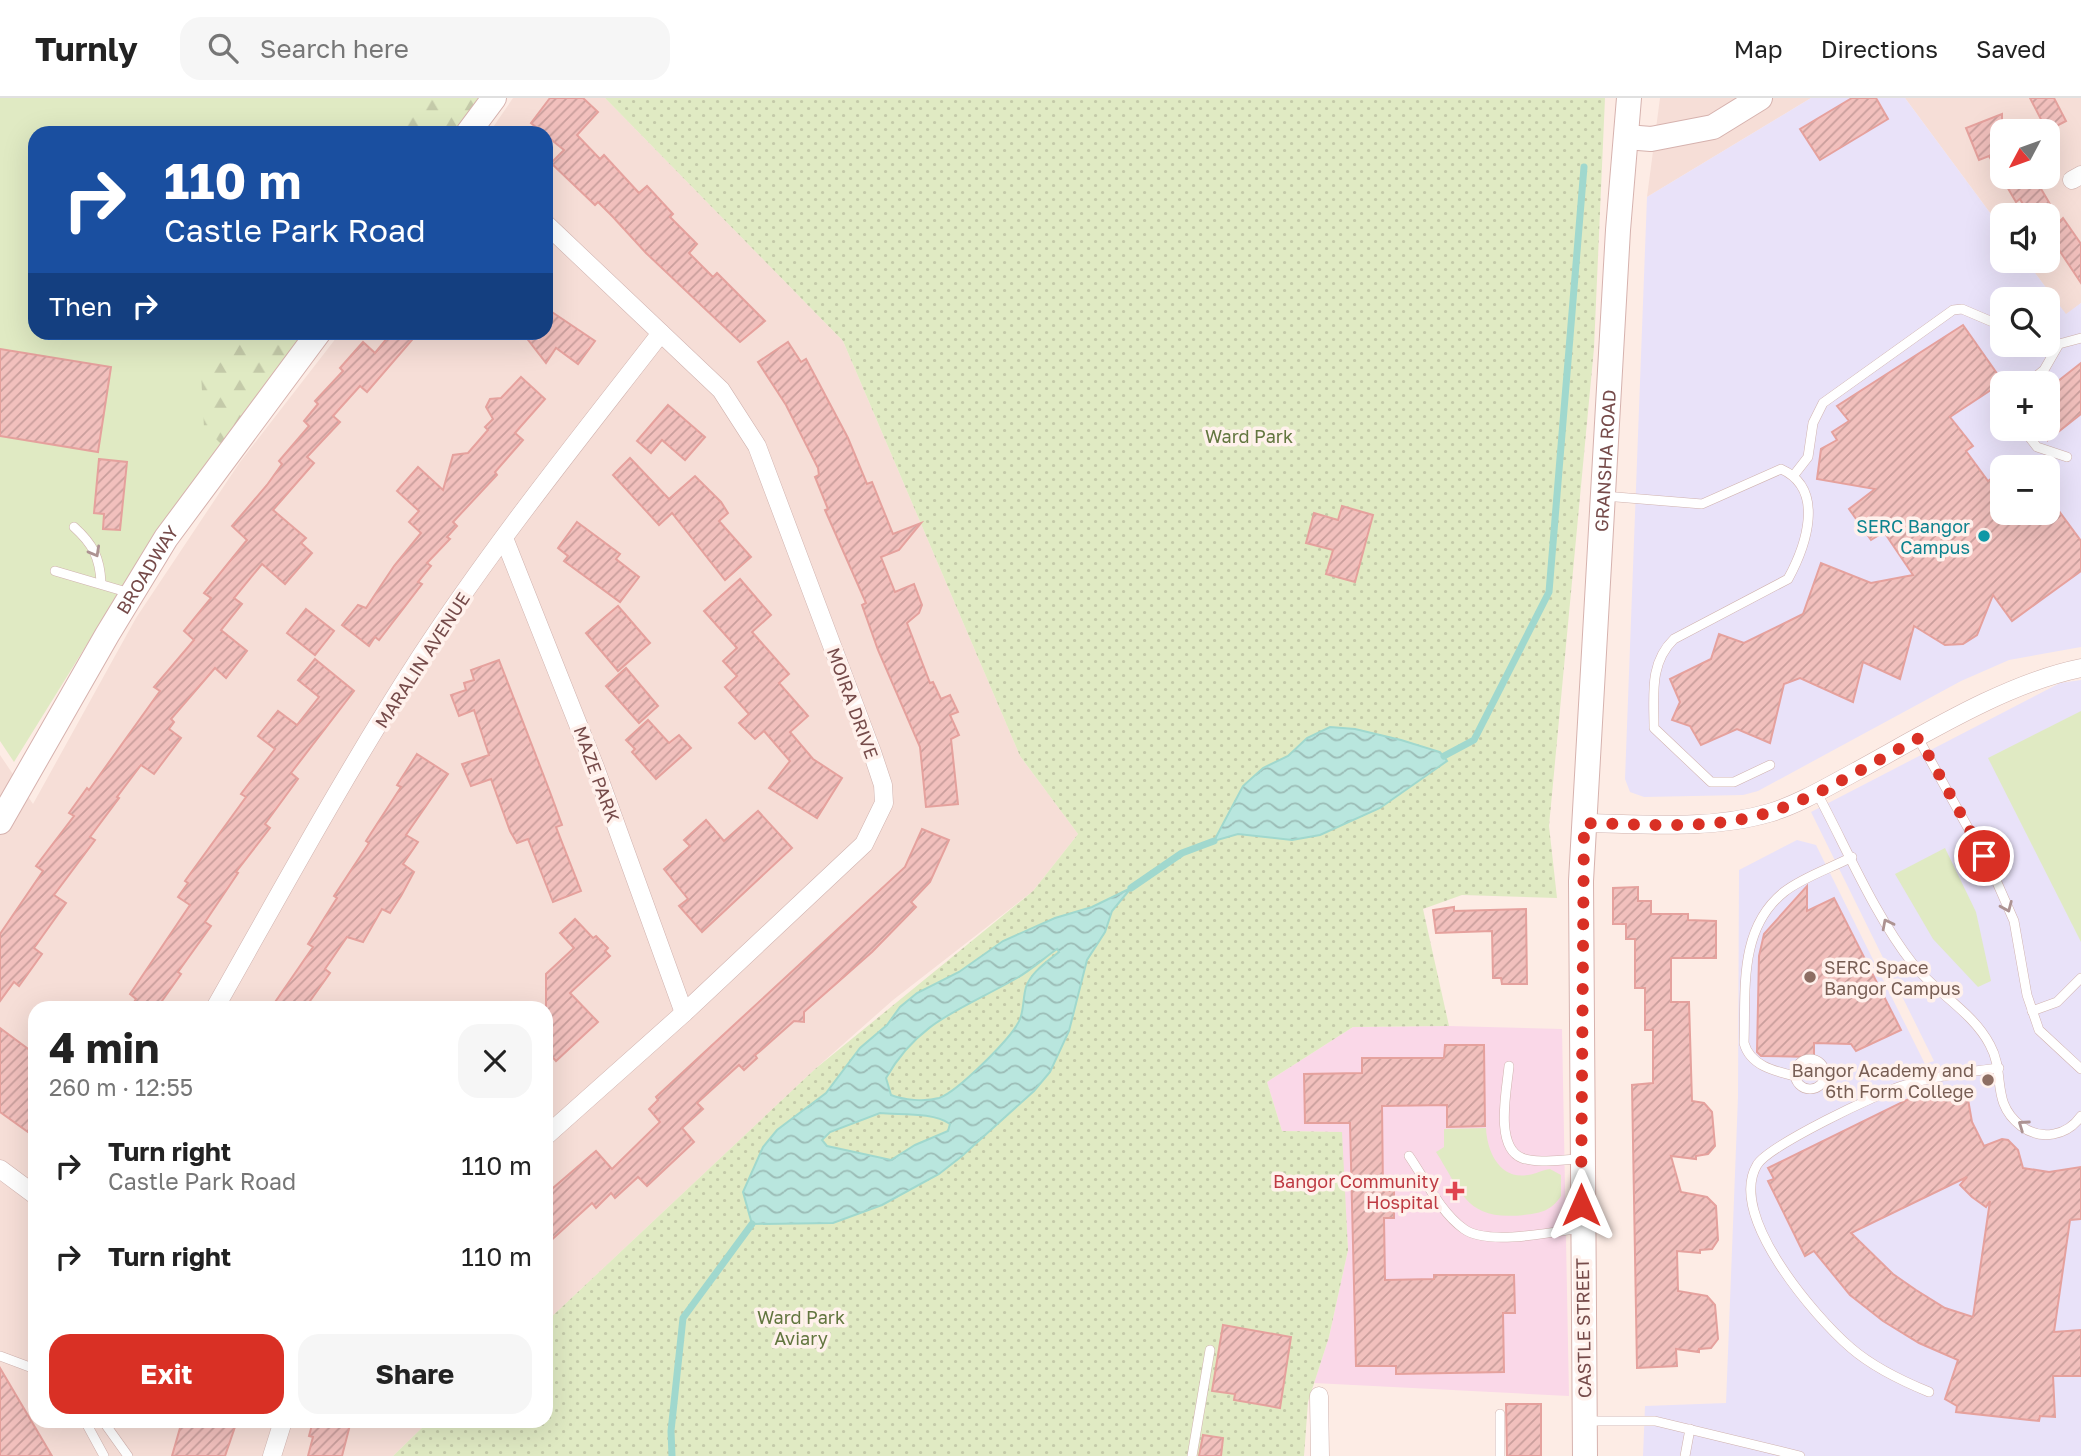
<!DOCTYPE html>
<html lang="en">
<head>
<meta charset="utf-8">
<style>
	:root { --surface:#fff; --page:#f6f6f6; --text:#222; --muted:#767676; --line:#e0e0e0; --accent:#d93025 }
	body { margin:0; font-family:"Golos Text",sans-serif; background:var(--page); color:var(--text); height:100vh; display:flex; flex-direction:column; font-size:26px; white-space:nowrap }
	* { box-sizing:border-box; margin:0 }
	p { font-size:23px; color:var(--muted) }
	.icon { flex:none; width:38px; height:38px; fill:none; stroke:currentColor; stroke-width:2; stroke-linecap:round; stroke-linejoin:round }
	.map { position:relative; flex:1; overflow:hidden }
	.side { position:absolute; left:28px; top:903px; width:525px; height:427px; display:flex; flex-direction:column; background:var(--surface); border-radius:21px; box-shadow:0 7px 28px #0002 }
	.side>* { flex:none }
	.banner { position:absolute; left:28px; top:28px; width:525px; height:214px; border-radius:21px; box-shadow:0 7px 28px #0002; background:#1a4fa0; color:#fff; overflow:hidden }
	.needle { width:46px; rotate:229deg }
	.controls { position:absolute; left:1990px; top:21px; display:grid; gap:14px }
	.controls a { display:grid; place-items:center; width:70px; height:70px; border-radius:14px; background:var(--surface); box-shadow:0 7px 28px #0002; font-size:35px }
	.pin { position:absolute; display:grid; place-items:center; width:60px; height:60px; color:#fff; margin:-30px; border:4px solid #fff; border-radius:50%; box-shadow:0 2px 7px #0007 }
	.me { position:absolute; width:77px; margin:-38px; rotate:0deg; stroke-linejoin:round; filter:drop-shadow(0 0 5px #0008) }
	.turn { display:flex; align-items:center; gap:24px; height:147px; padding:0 21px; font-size:32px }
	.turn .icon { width:91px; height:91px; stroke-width:2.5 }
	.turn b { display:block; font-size:49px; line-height:60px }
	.then { display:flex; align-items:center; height:66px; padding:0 21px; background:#0003; gap:14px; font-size:26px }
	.round { display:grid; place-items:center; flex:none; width:74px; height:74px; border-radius:21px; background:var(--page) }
	.overview { display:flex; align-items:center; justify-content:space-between; height:119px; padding:0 21px }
	h1 { font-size:42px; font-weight:700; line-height:52px }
	.primary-button { display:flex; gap:14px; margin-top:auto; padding:14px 21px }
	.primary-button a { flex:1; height:80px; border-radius:21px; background:var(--accent); color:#fff; font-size:28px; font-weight:700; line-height:80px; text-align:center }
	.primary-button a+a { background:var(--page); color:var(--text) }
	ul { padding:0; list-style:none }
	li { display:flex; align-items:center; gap:21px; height:91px; padding:0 21px }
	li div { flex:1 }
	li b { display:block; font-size:26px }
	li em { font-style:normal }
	header { display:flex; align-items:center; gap:42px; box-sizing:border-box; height:98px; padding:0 35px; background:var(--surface); border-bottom:2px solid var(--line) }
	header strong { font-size:33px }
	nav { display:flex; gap:38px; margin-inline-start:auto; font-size:24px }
	.search { width:490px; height:63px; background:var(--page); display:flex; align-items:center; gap:18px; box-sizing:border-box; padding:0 24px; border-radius:21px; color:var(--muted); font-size:26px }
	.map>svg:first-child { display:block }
</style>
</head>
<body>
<header>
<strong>Turnly</strong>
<div class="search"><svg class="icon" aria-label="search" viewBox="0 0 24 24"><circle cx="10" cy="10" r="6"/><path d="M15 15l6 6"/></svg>Search here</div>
<nav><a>Map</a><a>Directions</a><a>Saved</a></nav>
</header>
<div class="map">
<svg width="2081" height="1358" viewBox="0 0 2081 1358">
	<defs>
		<pattern id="forest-firs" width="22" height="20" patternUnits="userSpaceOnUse" patternTransform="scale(1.75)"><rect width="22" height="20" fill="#e0eac3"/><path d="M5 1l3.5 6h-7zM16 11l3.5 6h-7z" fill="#c4caa9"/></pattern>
		<pattern id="park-dots" width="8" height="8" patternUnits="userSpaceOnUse" patternTransform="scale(1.75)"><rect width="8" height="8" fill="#e0eac3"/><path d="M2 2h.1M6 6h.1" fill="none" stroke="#c4caa9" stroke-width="1.8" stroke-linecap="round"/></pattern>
		<pattern id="water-waves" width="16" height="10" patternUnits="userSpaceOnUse" patternTransform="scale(1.75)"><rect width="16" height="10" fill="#b9e6de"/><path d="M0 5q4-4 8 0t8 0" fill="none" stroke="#9bbcb6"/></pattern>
		<pattern id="building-hatch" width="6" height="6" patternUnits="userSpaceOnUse" patternTransform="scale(1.75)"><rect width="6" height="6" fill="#f2c0bd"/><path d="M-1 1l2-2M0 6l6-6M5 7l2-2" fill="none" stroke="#c99e9c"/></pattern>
	</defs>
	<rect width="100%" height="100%" fill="#fdece5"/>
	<g fill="#f6ded7" fill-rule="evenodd">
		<path d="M513,0H605L843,243L1020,658L1078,736L1033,793L893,902L815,971L546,1224V910H35V1323H429L393,1358H0V657L33,706L136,520L240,364L340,235L546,234V35H489Z"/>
		<path d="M1660,0H1811L1647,99Z"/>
		<path d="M1905,0H2081V205L2066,217L2026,163H2048V117H2002V131ZM2002,33H2048V79H2002Z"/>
	</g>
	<g fill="#e9e2f9" fill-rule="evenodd">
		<path d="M1811,0H1905L2002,131V163H2026L2066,216L2081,205V549L2009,562L1961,583L1758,693L1743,697L1644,699L1630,694L1625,681L1647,99ZM2002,201H2048V247H2002ZM2002,285H2048V331H2002ZM2002,369H2048V415H2002Z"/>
		<path d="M2081,582V1358H1643L1645,1308L1726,1305L1738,999L1739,772L1797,742L1816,747L1925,966L1934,963L1811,714L2060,585Z"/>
	</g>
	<path fill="#fad8e8" d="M1449,928L1562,931L1569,1298L1314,1285L1329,1239L1348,1152L1341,1034L1282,1033L1267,984L1353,929Z"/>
	<g fill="#e0eac3">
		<path d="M0,0H482L455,35H35V234L307,235L125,485L14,664L0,643Z"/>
		<path d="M2081,613V844L1988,660Z"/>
		<path d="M1945,750L1976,814L1991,883L1978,889L1933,841L1895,776Z"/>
		<path d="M1486,1030C1487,1054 1500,1082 1528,1077C1536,1076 1542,1072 1550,1071L1561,1077V1098C1551,1113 1541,1115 1524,1117C1467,1123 1463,1097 1436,1054L1444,1049V1031Z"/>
	</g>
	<g fill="url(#forest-firs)">
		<path d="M406,0H482L455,35H390Z"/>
		<path d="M222,235H307L223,348L204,329L201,275Z"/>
	</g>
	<path fill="url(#park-dots)" d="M605,0H1605L1594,250L1549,728L1557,800L1462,797L1423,811L1449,928L1353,929L1267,984L1282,1033L1342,1034L1348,1152L1329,1239L1308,1304L1304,1358H393L429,1323H546V1224L815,971L1033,793L1078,736L1020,658L843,243Z"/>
	<g fill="url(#water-waves)" stroke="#a0d8ce" stroke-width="2" fill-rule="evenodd">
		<path d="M1330,629L1355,631L1401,642L1440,654L1447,663L1380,710L1320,737L1292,742L1238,736L1214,743L1243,688L1263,670L1288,658L1307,640Z"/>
		<path d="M1131,790L1112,813L1105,834L1087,862L1069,933L1050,974L1034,993L962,1058L939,1076L882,1107L833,1125L752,1126L743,1094L763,1049L777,1032L826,995L860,950L887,927L900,909L917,895L959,874L1003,843L1055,820L1092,809ZM1057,851L1059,854C1047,864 1031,874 1026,889C1023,899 1024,911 1020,921C1013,939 957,994 939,1000C925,1004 903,1002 891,997L886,980C919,922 963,911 1017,880C1031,872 1044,860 1057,851ZM880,1015C901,1017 933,1014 950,1026L948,1033L915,1047L891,1062L827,1048L822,1042L830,1034Z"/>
	</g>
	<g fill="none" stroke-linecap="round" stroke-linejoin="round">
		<g stroke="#a0d8ce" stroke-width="7">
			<path d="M1444,658L1474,642L1549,494L1584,69"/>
			<path d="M1131,790L1182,755L1214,743"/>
			<path d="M672,1358L671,1333L683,1220L752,1126"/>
		</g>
	</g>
	<g fill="url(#building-hatch)" stroke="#e5a19d" stroke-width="2" fill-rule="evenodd">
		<path d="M550,0H583L598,14L577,37L600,61L604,57L639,95L647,88L673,116L670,119L697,146L689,155L713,179L717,175L765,223L740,244L646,155L613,119L598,104L595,107L551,65L564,52L531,25Z"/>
		<path d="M1852,0H1876L1888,21L1820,62L1800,31Z"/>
		<path d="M2030,0H2054L2066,23L2047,33Z"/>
		<path d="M2002,16V79H2034L2060,123L2063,120L2081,146V185L2059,152L2056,154L2048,142V117H2029L2020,101L2016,104L1989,58L1979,62L1966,30Z"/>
		<path d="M546,210L595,243L578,266L556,250L546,265L522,234H546Z"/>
		<path d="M1963,227L2003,284L1950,319L1973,348L1966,353L1988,383L2002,373V415H2023L2028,423L2040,415H2048L2049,409H2056L2081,443V473L2012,523L1993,497L1977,537L1963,546L1945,547L1914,528L1900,581L1863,564L1853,604L1800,580L1784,586L1770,645L1737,631L1701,647L1690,628L1672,622L1680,604L1670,581L1711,561L1719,536L1744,545L1803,516L1821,465L1871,485L1913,477L1884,434L1871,442L1849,411L1875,391L1817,381L1821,351L1837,342L1832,334L1849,323L1837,308Z"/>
		<path d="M392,234H402L412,242L367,294L360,288L333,318L340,324L307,359L314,365L273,412L306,440L301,445L312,455L285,486L262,466L234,500L242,506L221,532L247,553L226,580L215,570L171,621L174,624L169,631L181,640L154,676L141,667L117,699L119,700L90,739L95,742L54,797L66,805L34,850L42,856L19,888L14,884L0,903V836L43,773L36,768L74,718L69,715L87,690L89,692L160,593L154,589L194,542L184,533L211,500L204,495L247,442L232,428L267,387L282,366L279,363L309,328L304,323L318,306L315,303L343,273L340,270L363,244L375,255Z"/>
		<path d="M788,244L801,264L806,261L848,340L867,386L872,384L893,436L921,425L899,452L881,459L895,494L914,486L922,507L919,515L907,525L930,585L933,584L941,601L950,597L958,614L950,617L959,637L951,641L958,706L926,709L920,649L878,552L862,507L866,505L825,412L828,411L815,379L819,377L818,370L786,307L758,264Z"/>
		<path d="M0,251L111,269L98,354L0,338Z"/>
		<path d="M2081,265V316L2048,342V291Z"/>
		<path d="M521,279L545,301L515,335L523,342L495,374L497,377L453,424L457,428L447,439L450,441L427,465L431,468L418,484L422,486L379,542L375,539L369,548L342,527L358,507L366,510L394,468L421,435L409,424L419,413L397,393L418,369L443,392L453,357L468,355L488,332L485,329L493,321L486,309L490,301L501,300Z"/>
		<path d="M668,307L705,339L685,362L662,342L651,355L637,343Z"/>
		<path d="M630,360L669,401L695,378L721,404L728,415L719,423L751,459L725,482L672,415L659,427L613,377Z"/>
		<path d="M99,361L127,364L120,432L103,431L104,416L94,415Z"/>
		<path d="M1342,408L1373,417L1355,484L1326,476L1333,452L1306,445L1314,415L1338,422Z"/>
		<path d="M577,424L620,456L616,461L639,479L620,504L564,463L568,458L558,450Z"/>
		<path d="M740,481L771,517L752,534L789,576L779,585L808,618L790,634L813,661L842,680L817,720L769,690L790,663L764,633L755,641L739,625L749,616L725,589L737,578L723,563L737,550L704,513Z"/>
		<path d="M618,508L650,545L618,573L586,535Z"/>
		<path d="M306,511L334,533L315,557L287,535Z"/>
		<path d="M315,561L354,593L291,675L298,681L265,726L270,730L236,774L238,775L205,824L211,828L178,874L181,876L157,910H130L136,901L130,896L190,807L178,799L188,785L185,783L246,699L241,696L275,651L258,638L278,613L297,627L319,599L298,582Z"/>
		<path d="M499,562L550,694L562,727L556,729L581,793L553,804L528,741L517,745L510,733L491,681L471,688L462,666L489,657L474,612L459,618L451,597L466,592L464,585L474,582L471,572Z"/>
		<path d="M626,570L658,608L639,625L606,588Z"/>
		<path d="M648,622L669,645L679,637L691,650L656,681L632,654L635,651L626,642Z"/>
		<path d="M417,656L448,676L406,737L418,744L403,766L414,774L401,798L390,815L382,811L363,844L347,839L325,871L330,875L305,910H271L313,849L308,846L337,800L334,798L369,745L366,743L401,689L397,687Z"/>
		<path d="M758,713L792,750L702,834L679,808L688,801L664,771L690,748L684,742L706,722L724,743Z"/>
		<path d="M922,731L949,742L930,784L911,804L916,809L872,854L804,914V924L794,923L759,954L755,957L757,960L744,972L739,967L697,1005L703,1011L682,1030L694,1044L647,1088L638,1079L615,1100L611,1095L596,1110L592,1105L546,1147V1096L596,1053L612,1071L660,1024L649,1011L658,1002L656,999L905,769Z"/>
		<path d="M1807,788V813L1834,800L1901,932L1856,953L1851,946L1814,945V959L1761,958L1757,954L1759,858L1764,836Z"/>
		<path d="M1638,789V803H1651V816H1688V822L1716,823V860H1671V904H1689L1692,1003L1704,1005L1712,1014L1715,1048L1708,1056L1696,1058V1061L1671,1058L1681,1094L1707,1099L1716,1108L1718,1142L1712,1151L1700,1152V1155L1677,1153L1678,1193L1707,1198L1715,1207L1718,1241L1711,1250L1699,1251V1254L1676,1251L1677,1268L1637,1270L1632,987L1653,985V932H1645V890H1635V841H1626V826H1613V790Z"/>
		<path d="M1454,809V813L1526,811L1527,886H1502L1501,880H1493L1492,833L1436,835L1433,812Z"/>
		<path d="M575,821L593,840L596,838L608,850L605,853L610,858L570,895L598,924L556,963L546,952V876L574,850L560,835Z"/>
		<path d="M0,930L35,956V1039L0,1014Z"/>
		<path d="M1445,947H1484L1485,1028L1447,1029V1007L1382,1008L1383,1093H1394V1120H1384L1385,1182L1434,1181V1177H1514L1515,1215H1503L1504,1274L1396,1276V1268H1356L1350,1025H1305L1304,976L1362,975V960H1444Z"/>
		<path d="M1922,990H1966L1972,1024L1984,1048L2002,1041L2008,1042L2018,1052L2023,1070L2049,1074L2081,1069V1121L2070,1122L2054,1234L2081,1232V1278H2053L2055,1319L2040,1318L2039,1323L1956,1314L1957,1308L1945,1301L1958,1262L1919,1245L1883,1223L1850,1197L1814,1153L1805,1158L1768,1083L1774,1081L1768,1070L1919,996L1918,991ZM1967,1079L1960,1087L1972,1099L1986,1109L1990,1103L1973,1219L1945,1210L1916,1192L1893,1176L1851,1135Z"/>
		<path d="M1223,1227L1291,1239L1280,1310L1234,1302L1235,1296L1212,1293Z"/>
		<path d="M0,1270L52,1358H0Z"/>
		<path d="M1506,1306H1541V1358H1507Z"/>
		<path d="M182,1323H237L225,1358H172Z"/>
		<path d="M313,1323H351L342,1358H308L313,1339L309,1338Z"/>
		<path d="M1203,1337L1223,1340L1221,1358H1199Z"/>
	</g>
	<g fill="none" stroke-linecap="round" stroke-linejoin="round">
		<defs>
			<g id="lane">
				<path d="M2048,243L2059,246L2081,240"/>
				<path d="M2028,285L2044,272L2059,246"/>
				<path d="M2023,331L2037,349L2067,359"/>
				<path d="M1794,377L1808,359L1813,325L1823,305L1953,212L1962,211L2002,228"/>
				<path d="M1604,398L1702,406L1781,371C1826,391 1806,448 1788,481L1674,541C1649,565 1654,597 1654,630L1711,684H1734L1770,667"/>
				<path d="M74,429C93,446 100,460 101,485"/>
				<path d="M55,473L130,495"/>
				<path d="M1918,640L1992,773L2014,823L2027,897L2039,932L2081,971"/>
				<path d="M1817,695C1846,749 1875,818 1913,866C1936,895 1973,914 1990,947C2006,976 1990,1004 2021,1028C2041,1043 2067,1038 2081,1018"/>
				<path d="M2032,913L2057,904L2081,880"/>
				<circle cx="1810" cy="976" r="15"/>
				<path d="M1509,968C1507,991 1494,1049 1522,1060C1538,1066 1564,1061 1582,1061"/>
				<path d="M1795,978C1773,973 1750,967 1744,945C1746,892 1738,831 1784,794C1803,779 1831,770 1852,759"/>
				<path d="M1409,1058C1425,1081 1440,1114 1464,1131C1487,1148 1554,1134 1581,1130"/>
				<path d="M0,1258L35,1271"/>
				<path d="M1929,1294C1902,1283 1873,1269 1851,1250C1814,1218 1727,1117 1757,1067C1768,1048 1880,994 1905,987C1936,978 1967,974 1999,970"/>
				<path d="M85,1323L104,1358"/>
				<path d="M103,1323L128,1358"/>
				<path d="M1587,1323H1655L1800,1358"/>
				<path d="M1192,1358L1210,1252"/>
				<path d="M1500,1358V1316"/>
				<path d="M1685,1358L1690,1331"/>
			</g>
			<g id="street">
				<path d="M2072,82L2081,77"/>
				<path d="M546,126L721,292L757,348L872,654L883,687L884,705L864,746L684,915L546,1038"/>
				<path d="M504,440L595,669L684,915"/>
				<path d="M1584,725C1643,726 1711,732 1769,715C1799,706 1827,689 1855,674C1923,637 2006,585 2081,570"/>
				<path d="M215,910C282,792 347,672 421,558C494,446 579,341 661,235"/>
				<path d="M0,1071L35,1097"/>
				<path d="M1319,1298L1320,1358"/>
				<path d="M272,1358L283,1323"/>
			</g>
			<g id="secondary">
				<path d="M468,35L494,0"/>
				<path d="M1626,39L1651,41L1713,29L1760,0"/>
				<path id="s1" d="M0,724L107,537L166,440L319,234"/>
				<path id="s2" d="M1585,1358L1581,783L1618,132L1629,0"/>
			</g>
		</defs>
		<use href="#lane" stroke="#d0b2ae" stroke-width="10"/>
		<use href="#street" stroke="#d0b2ae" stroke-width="19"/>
		<use href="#secondary" stroke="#d6b2ae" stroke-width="26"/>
		<use href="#lane" stroke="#fff" stroke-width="9"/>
		<use href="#street" stroke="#fff" stroke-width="18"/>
		<use href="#secondary" stroke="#fff" stroke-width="24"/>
	</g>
	<defs><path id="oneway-chevron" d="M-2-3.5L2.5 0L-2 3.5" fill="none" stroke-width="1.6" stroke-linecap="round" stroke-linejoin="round" transform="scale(1.75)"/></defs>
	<g stroke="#ad9392">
		<use href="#oneway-chevron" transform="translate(95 454) rotate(61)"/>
		<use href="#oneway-chevron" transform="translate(2007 809) rotate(67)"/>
		<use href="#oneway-chevron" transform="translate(1887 826) rotate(-117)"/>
		<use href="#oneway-chevron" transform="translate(2023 1027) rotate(-145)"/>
	</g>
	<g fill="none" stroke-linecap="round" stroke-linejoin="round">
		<path stroke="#d93025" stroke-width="12" stroke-dasharray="0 21.6" d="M1581,1107L1584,725C1643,726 1713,733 1770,714C1822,697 1870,666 1919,640L1984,758"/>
	</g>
	<circle fill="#0f9aa8" stroke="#fff1ec" stroke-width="2.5" cx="1984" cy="438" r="7"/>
	<g fill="#8d6e63" stroke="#fff1ec" stroke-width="2.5">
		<circle cx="1810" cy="879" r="7"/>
		<circle cx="1988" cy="982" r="7"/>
	</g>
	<path fill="#e0444e" stroke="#fff1ec" stroke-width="2.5" d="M1451.5 1082.5h7v7h7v7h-7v7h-7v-7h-7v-7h7z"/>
	<g text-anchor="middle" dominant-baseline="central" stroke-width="7" stroke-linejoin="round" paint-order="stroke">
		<g font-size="18" fill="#62763f" stroke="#fff1ec">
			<text x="1249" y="338">Ward Park</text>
			<text x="801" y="1219">Ward Park<tspan x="801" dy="21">Aviary</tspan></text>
		</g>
		<g font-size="18" fill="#764b4a" stroke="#fff1ec">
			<text stroke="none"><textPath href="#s2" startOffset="996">GRANSHA ROAD</textPath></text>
			<text stroke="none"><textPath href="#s1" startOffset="292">BROADWAY</textPath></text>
			<text transform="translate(422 562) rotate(-57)">MARALIN AVENUE</text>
			<text transform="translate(853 605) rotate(70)">MOIRA DRIVE</text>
			<text transform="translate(597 676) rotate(70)">MAZE PARK</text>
			<text transform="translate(1583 1230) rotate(-91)">CASTLE STREET</text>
		</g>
		<g font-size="18" fill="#0d838f" stroke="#fff1ec" text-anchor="end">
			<text x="1970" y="428">SERC Bangor<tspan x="1970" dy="21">Campus</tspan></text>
		</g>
		<g font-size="18" fill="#785e54" stroke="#fff1ec" text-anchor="start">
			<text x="1824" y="869">SERC Space<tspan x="1824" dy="21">Bangor Campus</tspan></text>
			<text x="1974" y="972" text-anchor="end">Bangor Academy and<tspan x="1974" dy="21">6th Form College</tspan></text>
		</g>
		<g font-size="18" fill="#be3a42" stroke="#fff1ec" text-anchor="end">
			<text x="1439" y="1083">Bangor Community<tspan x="1439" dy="21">Hospital</tspan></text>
		</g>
	</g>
</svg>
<div class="controls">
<a><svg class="needle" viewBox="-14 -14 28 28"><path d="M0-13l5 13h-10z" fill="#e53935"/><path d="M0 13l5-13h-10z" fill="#767676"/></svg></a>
<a><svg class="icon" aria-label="sound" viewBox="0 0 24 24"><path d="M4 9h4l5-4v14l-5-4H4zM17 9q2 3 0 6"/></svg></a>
<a><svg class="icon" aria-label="search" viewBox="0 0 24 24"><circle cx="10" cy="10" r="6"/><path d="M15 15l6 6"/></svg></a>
<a>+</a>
<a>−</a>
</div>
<div class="pin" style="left:1984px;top:758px;background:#d93025"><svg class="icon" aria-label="arrive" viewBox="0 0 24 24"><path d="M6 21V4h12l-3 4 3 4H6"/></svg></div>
<svg class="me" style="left:1581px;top:1107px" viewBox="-20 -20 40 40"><path d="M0-17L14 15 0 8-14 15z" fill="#d93025" stroke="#fff" stroke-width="4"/></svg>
<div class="banner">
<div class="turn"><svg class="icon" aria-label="right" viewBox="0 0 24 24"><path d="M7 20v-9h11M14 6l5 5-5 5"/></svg><div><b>110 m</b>Castle Park Road</div></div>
<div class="then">Then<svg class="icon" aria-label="right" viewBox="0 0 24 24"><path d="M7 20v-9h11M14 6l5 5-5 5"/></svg></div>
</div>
<section class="side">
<div class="overview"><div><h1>4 min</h1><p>260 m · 12:55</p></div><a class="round"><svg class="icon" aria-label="close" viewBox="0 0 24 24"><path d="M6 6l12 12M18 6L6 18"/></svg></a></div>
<ul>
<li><svg class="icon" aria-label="right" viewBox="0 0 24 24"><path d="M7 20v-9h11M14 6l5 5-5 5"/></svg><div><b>Turn right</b><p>Castle Park Road</p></div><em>110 m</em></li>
<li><svg class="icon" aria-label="right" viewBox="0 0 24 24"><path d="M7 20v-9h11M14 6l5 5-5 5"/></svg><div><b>Turn right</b></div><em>110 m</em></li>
</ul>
<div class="primary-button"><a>Exit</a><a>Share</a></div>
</section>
</div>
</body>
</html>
